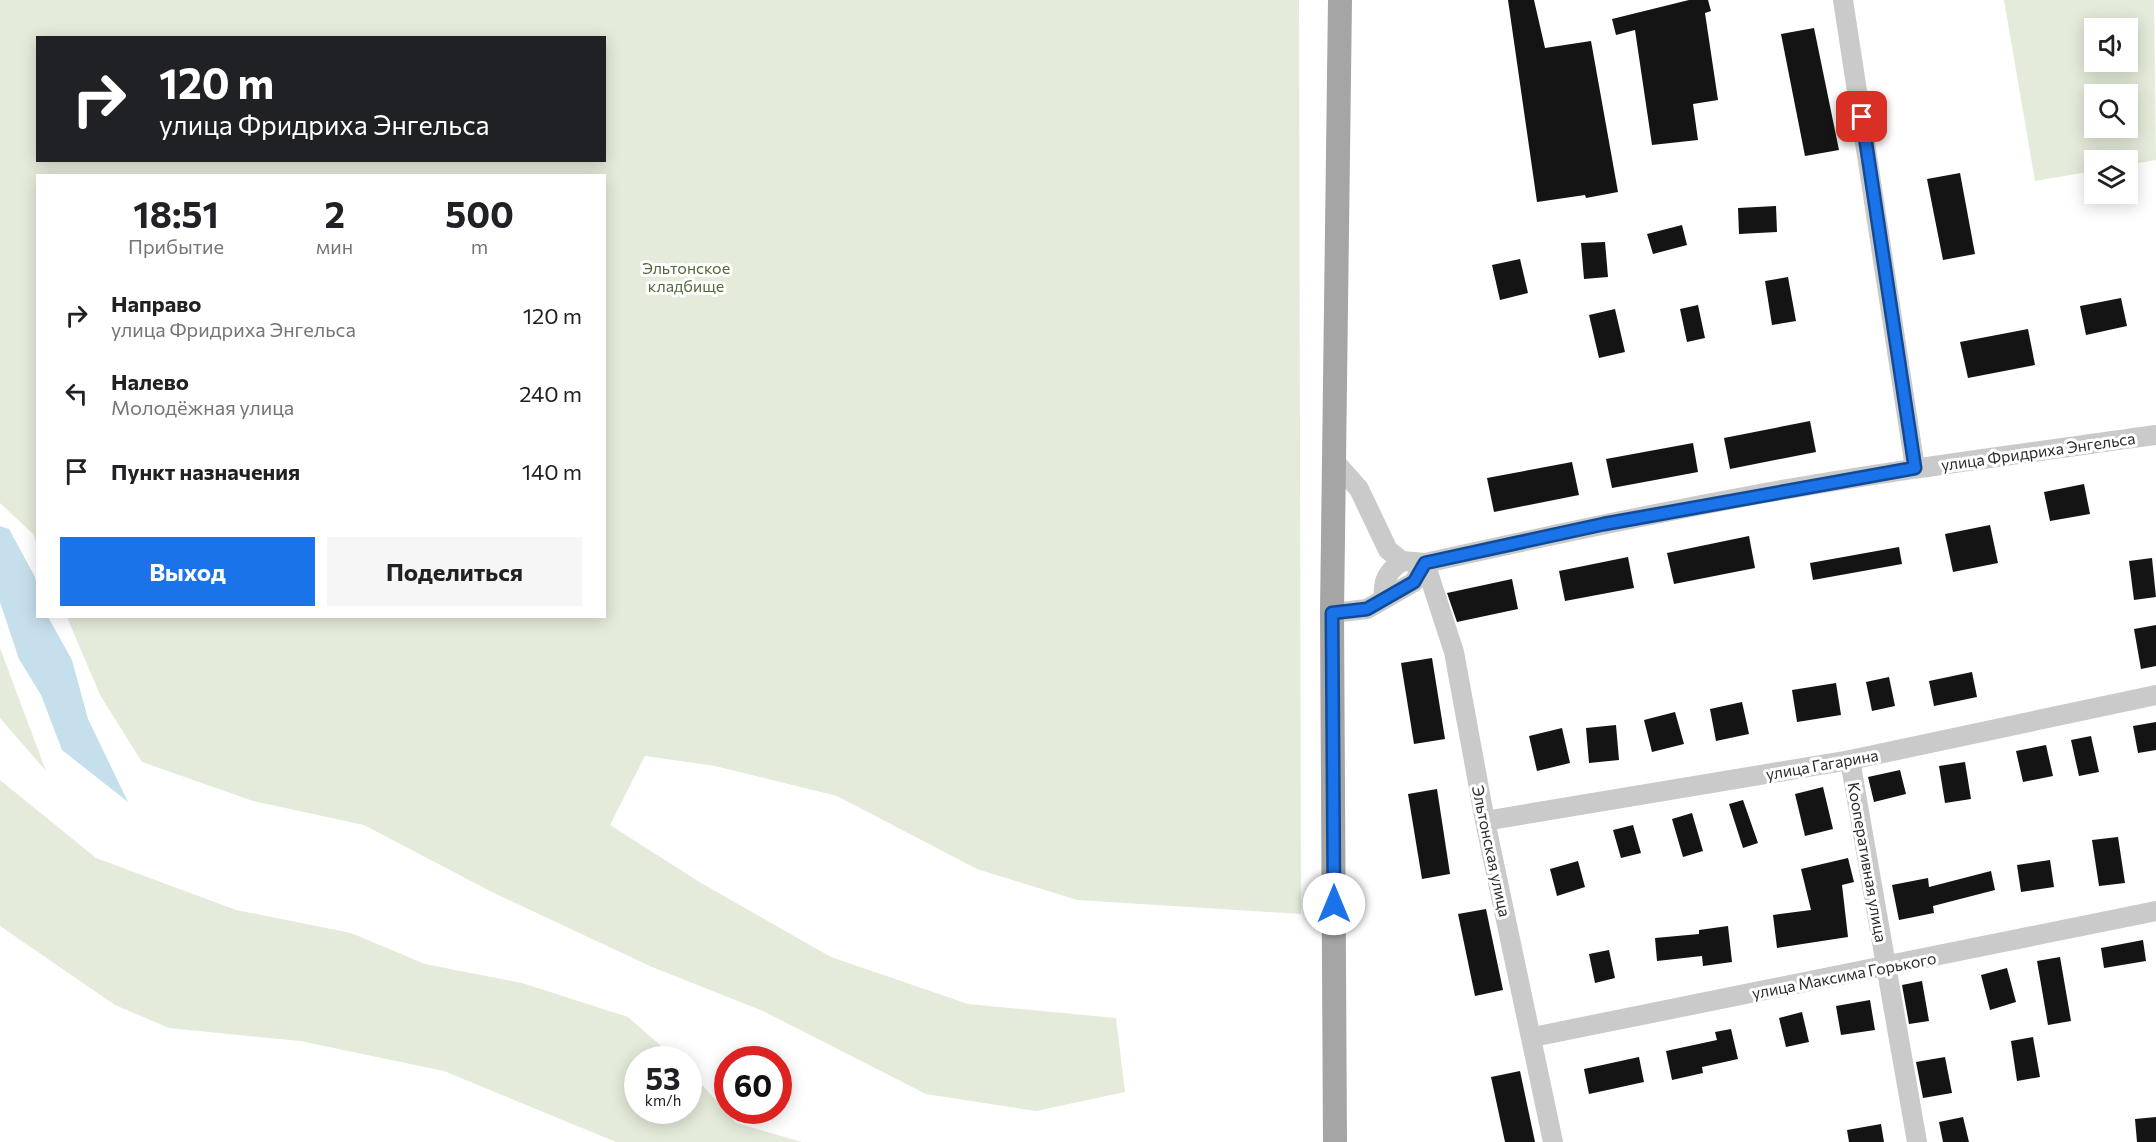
<!DOCTYPE html>
<html lang="ru">
<head>
<meta charset="utf-8">
<style>
	:root { --surface:#fff; --page:#f6f6f6; --text:#202124; --muted:#757577; --accent:#1a73e8 }
	body { margin:0; font-family:Commissioner,sans-serif; background:var(--page); color:var(--text); height:100vh; display:flex; flex-direction:column; font-size:22px; white-space:nowrap }
	* { box-sizing:border-box; margin:0 }
	p { font-size:20px; color:var(--muted) }
	.icon { flex:none; width:33px; height:33px; fill:none; stroke:currentColor; stroke-width:2; stroke-linecap:round; stroke-linejoin:round }
	.map { position:relative; flex:1; overflow:hidden }
	.side { position:absolute; left:36px; top:174px; width:570px; height:444px; display:flex; flex-direction:column; background:var(--surface); border-radius:0px; box-shadow:0 3px 15px #0003 }
	.side>* { flex:none }
	.guide { position:absolute; left:36px; top:36px; width:570px; height:126px; border-radius:0px; box-shadow:0 3px 15px #0003; background:#202124; color:#fff; overflow:hidden }
	.tools { position:absolute; left:2084px; top:18px; display:grid; gap:12px }
	.tools a { display:grid; place-items:center; width:54px; height:54px; border-radius:0px; background:var(--surface); box-shadow:0 3px 15px #0003; font-size:30px }
	.speed { position:absolute; left:624px; top:1046px; display:flex; gap:12px; font-size:30px; font-weight:700; text-align:center }
	.speed>* { display:grid; place-content:center; width:78px; height:78px; border-radius:50%; background:var(--surface); box-shadow:0 3px 15px #0003; line-height:1 }
	.speed small { font-size:15px; font-weight:400 }
	.speed .limit { border:9px solid #d22; background:#fff; color:#111 }
	.pin { position:absolute; display:grid; place-items:center; width:51px; height:51px; color:#fff; margin:-26px; border-radius:12px; box-shadow:0 3px 9px #0006 }
	.me { position:absolute; width:66px; margin:-33px; rotate:0deg; stroke-linejoin:round; filter:drop-shadow(0 0 4px #0008) }
	.turn { display:flex; align-items:center; gap:21px; height:126px; padding:0 24px; font-size:27px }
	.turn .icon { width:78px; height:78px; stroke-width:2.5 }
	.turn b { display:block; font-size:42px; line-height:51px }
	.eta { display:flex; justify-content:space-evenly; align-items:center; height:102px; text-align:center }
	.eta b { font-size:36px; font-weight:700; line-height:42px }
	.action { display:flex; gap:12px; margin-top:auto; padding:12px 24px }
	.action a { flex:1; height:69px; border-radius:0px; background:var(--accent); color:#fff; font-size:24px; font-weight:700; line-height:69px; text-align:center }
	.action a+a { background:var(--page); color:var(--text) }
	ul { padding:0; list-style:none }
	li { display:flex; align-items:center; gap:18px; height:78px; padding:0 24px }
	li div { flex:1 }
	li b { display:block; font-size:22px }
	li em { font-style:normal }
	.map>svg:first-child { display:block }
</style>
</head>
<body>
<div class="map">
<svg width="2156" height="1142" viewBox="0 0 2156 1142">
	<rect width="100%" height="100%" fill="#fff"/>
	<g fill="#e4ebda" fill-rule="evenodd">
		<path d="M0,0H1299L1301,914L1077,900L977,869L837,796L715,766L645,756L610,825L701,883L831,957L968,1004L1116,1018L1125,1092L1036,1111L926,1094L763,1011L652,967L490,891L364,825L253,801L142,762L100,695L67,617L604,616V176H38L37,544L33,534L0,503ZM38,38H604V160H38Z"/>
		<path d="M2004,0H2154L2156,160L2127,165V160H2094V171L2035,181ZM2127,28V62H2094V28ZM2127,94V128H2094V94Z"/>
		<path d="M0,648L46,771L0,718Z"/>
		<path d="M0,780L96,858L236,910L351,933L425,964L522,983L628,1017L676,1059H638V1110H688L689,1070L736,1123L802,1142H616L444,1071L300,1041L169,1028L115,1005L0,926Z"/>
	</g>
	<path fill="#c6dfec" d="M0,526L9,529L35,577L37,585L38,616L48,617L72,660L88,719L128,802L62,750L41,695L19,659L0,602Z"/>
	<g fill="#141414">
		<path d="M1508,0H1534L1545,48L1591,41L1618,192L1586,198L1585,195L1537,202Z"/>
		<path d="M1689,0H1708L1711,11L1705,13L1718,100L1693,104L1698,140L1652,145L1635,30L1616,35L1612,19Z"/>
		<path d="M1814,28L1839,150L1805,156L1781,34Z"/>
		<path d="M1960,173L1975,254L1943,260L1927,179Z"/>
		<path d="M1776,206L1777,232L1739,234L1738,208Z"/>
		<path d="M1682,225L1687,245L1653,254L1647,234Z"/>
		<path d="M1605,242L1608,277L1584,279L1581,243Z"/>
		<path d="M1520,259L1528,293L1500,300L1492,265Z"/>
		<path d="M1788,277L1796,321L1772,325L1765,281Z"/>
		<path d="M2121,298L2127,326L2086,335L2080,306Z"/>
		<path d="M1698,305L1705,338L1687,342L1680,309Z"/>
		<path d="M1615,309L1625,352L1599,358L1589,315Z"/>
		<path d="M2028,329L2035,365L1968,378L1960,342Z"/>
		<path d="M1810,421L1816,452L1730,469L1724,438Z"/>
		<path d="M1693,443L1698,472L1612,488L1606,459Z"/>
		<path d="M1572,462L1579,495L1494,512L1487,478Z"/>
		<path d="M2084,484L2090,514L2050,521L2044,492Z"/>
		<path d="M1990,525L1998,563L1953,572L1945,534Z"/>
		<path d="M1749,536L1755,568L1674,584L1667,553Z"/>
		<path d="M1899,547L1902,564L1813,580L1810,563Z"/>
		<path d="M1628,557L1634,588L1565,601L1559,571Z"/>
		<path d="M2152,558L2156,597L2134,600L2129,561Z"/>
		<path d="M1512,579L1518,609L1457,622L1447,593Z"/>
		<path d="M2156,625V666L2141,669L2134,629Z"/>
		<path d="M1432,658L1445,739L1414,744L1401,663Z"/>
		<path d="M1972,672L1977,697L1934,706L1929,681Z"/>
		<path d="M1889,677L1895,706L1872,711L1866,682Z"/>
		<path d="M1836,683L1841,715L1797,722L1792,690Z"/>
		<path d="M1742,702L1749,734L1716,741L1710,709Z"/>
		<path d="M1675,712L1684,744L1652,752L1644,720Z"/>
		<path d="M2156,722V750L2138,753L2133,726Z"/>
		<path d="M1616,725L1619,760L1589,763L1586,728Z"/>
		<path d="M1562,728L1570,763L1537,771L1529,736Z"/>
		<path d="M2091,736L2099,772L2079,776L2071,740Z"/>
		<path d="M2046,745L2053,776L2023,782L2016,751Z"/>
		<path d="M1965,762L1971,799L1945,803L1939,766Z"/>
		<path d="M1900,770L1906,794L1874,802L1868,777Z"/>
		<path d="M1823,787L1833,829L1805,836L1795,794Z"/>
		<path d="M1437,789L1450,874L1422,879L1408,794Z"/>
		<path d="M1743,800L1758,843L1743,848L1729,804Z"/>
		<path d="M1692,813L1703,851L1683,857L1672,819Z"/>
		<path d="M1633,825L1641,853L1621,858L1613,830Z"/>
		<path d="M2118,837L2125,883L2099,886L2092,840Z"/>
		<path d="M1848,858L1854,882L1842,885L1848,937L1777,948L1773,915L1811,910L1801,869Z"/>
		<path d="M2050,860L2054,887L2021,892L2017,865Z"/>
		<path d="M1578,861L1585,887L1557,896L1550,869Z"/>
		<path d="M1991,871L1995,890L1933,906L1934,913L1899,920L1892,885L1928,878L1929,887Z"/>
		<path d="M1486,909L1503,990L1475,996L1458,914Z"/>
		<path d="M1728,926L1732,962L1703,966L1702,956L1657,961L1655,938L1699,934V930Z"/>
		<path d="M2143,940L2146,961L2104,968L2101,948Z"/>
		<path d="M1609,950L1615,978L1595,983L1589,954Z"/>
		<path d="M2060,957L2071,1021L2048,1025L2037,961Z"/>
		<path d="M2007,968L2016,1002L1990,1010L1981,975Z"/>
		<path d="M1922,981L1929,1021L1909,1024L1902,985Z"/>
		<path d="M1870,1000L1875,1030L1841,1035L1836,1006Z"/>
		<path d="M1802,1012L1809,1042L1786,1047L1779,1018Z"/>
		<path d="M1731,1029L1738,1059L1702,1067L1703,1073L1672,1080L1666,1051L1717,1040L1715,1032Z"/>
		<path d="M2033,1037L2040,1077L2017,1081L2011,1041Z"/>
		<path d="M1639,1057L1644,1082L1589,1094L1584,1069Z"/>
		<path d="M1945,1057L1952,1093L1923,1098L1916,1062Z"/>
		<path d="M1520,1071L1535,1142H1505L1491,1077Z"/>
		<path d="M1963,1117L1969,1142H1943L1939,1122Z"/>
		<path d="M2156,1117V1142H2137L2135,1119Z"/>
		<path d="M1881,1124L1884,1142H1849L1847,1130Z"/>
	</g>
	<g fill="none" stroke-linecap="round" stroke-linejoin="round">
		<g stroke="#cacaca" stroke-width="20">
			<path d="M1843,0L1915,468"/>
			<path d="M1335,462L1359,489L1388,550L1402,561L1425,563L1454,652L1485,821L1553,1142"/>
			<path d="M1384,599C1382,581 1387,572 1402,561"/>
			<path d="M1332,613L1367,609L1414,582L1425,563C1533,539 1640,516 1749,496C1884,471 2020,454 2156,435"/>
			<path d="M1850,760L1917,1142"/>
			<path d="M1485,821L1850,760L2156,695"/>
			<path d="M1533,1037L2156,911"/>
		</g>
		<path stroke="#a5a5a5" stroke-width="24" d="M1335,1142L1332,613L1340,0"/>
	</g>
	<g fill="none" stroke-linecap="round" stroke-linejoin="round">
		<defs>
			<path id="route" d="M1334,904L1332,613L1367,609L1414,582L1425,563L1604,524L1915,468L1862,117"/>
		</defs>
		<use href="#route" stroke="#114b97" stroke-width="15"/>
		<use href="#route" stroke="#1a73e8" stroke-width="10"/>
	</g>
	<g text-anchor="middle" dominant-baseline="central" stroke-width="6" stroke-linejoin="round" paint-order="stroke">
		<g font-size="16" fill="#53693a" stroke="#fff">
			<text x="686" y="267">Эльтонское<tspan x="686" dy="18">кладбище</tspan></text>
		</g>
		<g font-size="16" fill="#2d2d2d" stroke="#fff">
			<text transform="translate(2038 451) rotate(-8)">улица Фридриха Энгельса</text>
			<text transform="translate(1822 764) rotate(-10)">улица Гагарина</text>
			<text transform="translate(1492 851) rotate(78)">Эльтонская улица</text>
			<text transform="translate(1868 862) rotate(80)">Кооперативная улица</text>
			<text transform="translate(1844 975) rotate(-11)">улица Максима Горького</text>
		</g>
	</g>
</svg>
<div class="tools">
<a><svg class="icon" aria-label="sound" viewBox="0 0 24 24"><path d="M4 9h4l5-4v14l-5-4H4zM17 9q2 3 0 6"/></svg></a>
<a><svg class="icon" aria-label="search" viewBox="0 0 24 24"><circle cx="10" cy="10" r="6"/><path d="M15 15l6 6"/></svg></a>
<a><svg class="icon" aria-label="layers" viewBox="0 0 24 24"><path d="M12 4l9 5-9 5-9-5zM3 14l9 5 9-5"/></svg></a>
</div>
<div class="speed"><div>53<small>km/h</small></div><div class="limit">60</div></div>
<div class="pin" style="left:1862px;top:117px;background:#d93025"><svg class="icon" aria-label="arrive" viewBox="0 0 24 24"><path d="M6 21V4h12l-3 4 3 4H6"/></svg></div>
<svg class="me" style="left:1334px;top:904px" viewBox="-20 -20 40 40"><circle r="19" fill="#fff"/><path d="M0-13L10 11 0 6-10 11z" fill="#1a73e8"/></svg>
<div class="guide">
<div class="turn"><svg class="icon" aria-label="right" viewBox="0 0 24 24"><path d="M7 20v-9h11M14 6l5 5-5 5"/></svg><div><b>120 m</b>улица Фридриха Энгельса</div></div>
</div>
<section class="side">
<div class="eta">
<div><b>18:51</b><p>Прибытие</p></div>
<div><b>2</b><p>мин</p></div>
<div><b>500</b><p>m</p></div>
</div>
<ul>
<li><svg class="icon" aria-label="right" viewBox="0 0 24 24"><path d="M7 20v-9h11M14 6l5 5-5 5"/></svg><div><b>Направо</b><p>улица Фридриха Энгельса</p></div><em>120 m</em></li>
<li><svg class="icon" aria-label="left" viewBox="0 0 24 24"><path d="M17 20v-9H6M10 6l-5 5 5 5"/></svg><div><b>Налево</b><p>Молодёжная улица</p></div><em>240 m</em></li>
<li><svg class="icon" aria-label="arrive" viewBox="0 0 24 24"><path d="M6 21V4h12l-3 4 3 4H6"/></svg><div><b>Пункт назначения</b></div><em>140 m</em></li>
</ul>
<div class="action"><a>Выход</a><a>Поделиться</a></div>
</section>
</div>
</body>
</html>
